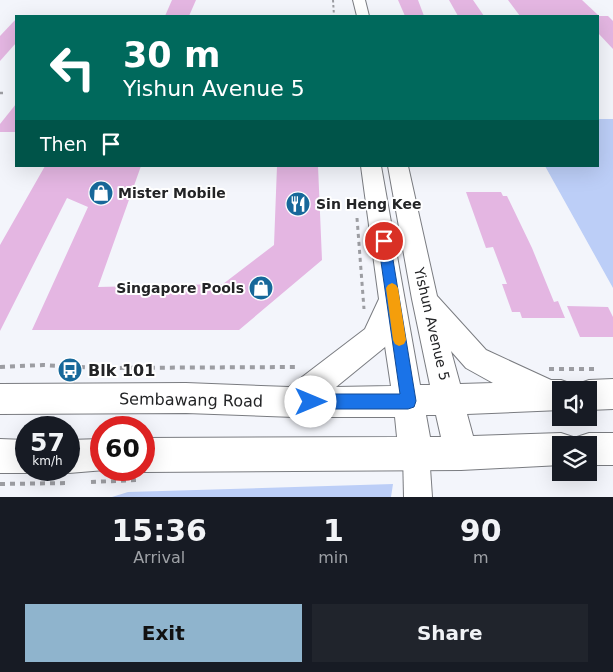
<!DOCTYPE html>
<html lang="en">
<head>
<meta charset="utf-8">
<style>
	:root { --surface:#171b24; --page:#20242c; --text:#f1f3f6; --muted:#9ea1a6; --accent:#8fb4cd }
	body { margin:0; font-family:"DejaVu Sans",sans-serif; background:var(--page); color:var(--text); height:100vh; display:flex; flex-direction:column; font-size:19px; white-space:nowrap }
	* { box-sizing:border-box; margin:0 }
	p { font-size:16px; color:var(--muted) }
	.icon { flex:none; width:28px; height:28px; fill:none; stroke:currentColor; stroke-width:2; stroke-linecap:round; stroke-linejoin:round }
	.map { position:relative; height:497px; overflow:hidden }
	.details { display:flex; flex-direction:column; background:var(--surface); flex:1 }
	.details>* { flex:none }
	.hud { position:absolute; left:15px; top:15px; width:584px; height:152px; border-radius:0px; box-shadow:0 5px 20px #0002; background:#00695c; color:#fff; overflow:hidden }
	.fabs { position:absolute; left:552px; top:381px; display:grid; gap:10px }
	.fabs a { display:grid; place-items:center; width:45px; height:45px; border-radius:0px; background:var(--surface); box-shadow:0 5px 20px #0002; font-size:25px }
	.speed { position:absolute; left:15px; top:416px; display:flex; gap:10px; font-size:25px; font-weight:700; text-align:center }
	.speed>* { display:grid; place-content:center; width:65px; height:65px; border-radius:50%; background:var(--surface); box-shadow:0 5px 20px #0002; line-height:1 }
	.speed small { font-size:12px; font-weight:400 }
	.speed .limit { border:8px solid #d22; background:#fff; color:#111 }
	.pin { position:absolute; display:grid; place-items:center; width:42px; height:42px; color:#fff; margin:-21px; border:2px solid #fff; border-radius:50%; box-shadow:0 1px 5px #0007 }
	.me { position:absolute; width:55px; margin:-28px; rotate:90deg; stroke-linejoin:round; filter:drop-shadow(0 0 4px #0008) }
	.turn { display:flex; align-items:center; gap:18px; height:105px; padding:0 25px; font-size:22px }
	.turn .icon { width:65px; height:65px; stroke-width:2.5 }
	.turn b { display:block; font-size:35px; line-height:42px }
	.then { display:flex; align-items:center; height:48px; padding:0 25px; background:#0003; gap:10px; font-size:19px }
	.eta { display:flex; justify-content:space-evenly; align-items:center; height:85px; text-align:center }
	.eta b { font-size:30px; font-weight:800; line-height:35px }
	.primary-button { display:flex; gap:10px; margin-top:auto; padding:10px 25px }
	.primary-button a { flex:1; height:58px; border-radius:0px; background:var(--accent); color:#111; font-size:20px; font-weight:800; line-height:58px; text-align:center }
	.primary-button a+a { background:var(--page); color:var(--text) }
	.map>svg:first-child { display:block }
</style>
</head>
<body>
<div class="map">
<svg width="613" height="497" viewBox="0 0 613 497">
	<rect width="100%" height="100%" fill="#f3f5fb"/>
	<g fill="#bccef7">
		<path d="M598,119H613V288L545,166H598Z"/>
		<path d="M393,484L391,497H112L128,492Z"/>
	</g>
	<g fill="#e4b6e2">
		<path d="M172,0H196L189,16H165Z"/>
		<path d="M398,0H418L424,16H405Z"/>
		<path d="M449,0H473L484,16H458Z"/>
		<path d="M508,0H582L598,15L520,16Z"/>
		<path d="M598,16H608L613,21V49L598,33Z"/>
		<path d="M16,19V43L0,61V36Z"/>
		<path d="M16,104V132H0V124Z"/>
		<path d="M45,166H141L98,287L223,284L274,245L277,166H318L322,260L239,330H32L88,207L67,198L0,331V245Z"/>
		<path d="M466,192H501L503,196H507L532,248L554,302L558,301L565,318H522L520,312H512L502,284H507L493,247L486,248Z"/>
		<path d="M567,306L608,307L613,317V337H580Z"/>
	</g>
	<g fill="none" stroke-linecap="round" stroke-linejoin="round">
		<defs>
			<path id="minor" d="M416,440L425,444L429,453L432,497H404L403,453L407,444Z"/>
			<g id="major">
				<path d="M353,0H365L369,16H357Z"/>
				<path d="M361,166H381L420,385H430L412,299L388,166H408L437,296L486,350L551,380H561L572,384L574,390H561V410L467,414L473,436L561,433L573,437L575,443L577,437L589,433H613V465H589V445H561V465L461,470L144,472L140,470H144V438L397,437L395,417H294L186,413L0,414V384L186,383L289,387L365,329L379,299ZM385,346L391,386L336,387L385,347ZM451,351L466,368L493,383L460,384ZM426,415H436L441,437H430Z"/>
				<path d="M613,379V409L589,410V390H576L578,384L589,380Z"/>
				<path d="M0,439L26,440V470H32L26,473H0Z"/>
				<path d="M101,439V470H105L69,473L63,470H69V440Z"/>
			</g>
		</defs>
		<use href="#minor" stroke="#7a7c81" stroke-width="2"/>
		<use href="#major" stroke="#7a7c81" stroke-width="2"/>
		<path stroke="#9c9da2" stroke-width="2" stroke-dasharray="2.5 2.5" stroke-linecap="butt" d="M333,0L334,16"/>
		<path stroke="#9c9da2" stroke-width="2.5" stroke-dasharray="3 3" stroke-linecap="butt" d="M0,93H5"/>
		<path stroke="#9c9da2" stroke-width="3" stroke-dasharray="4 4" stroke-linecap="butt" d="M357,218L364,309"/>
		<g stroke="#9c9da2" stroke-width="4" stroke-dasharray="5 5" stroke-linecap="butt">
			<path d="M0,367L43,365L97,368L299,367"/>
			<path d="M549,369H595"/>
			<path d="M91,482L139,480"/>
			<path d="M0,484L69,483"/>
		</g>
		<use href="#minor" fill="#fff" fill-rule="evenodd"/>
		<use href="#major" fill="#fff" fill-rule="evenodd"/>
	</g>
	<path fill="#1a73e8" stroke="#114b97" d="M384,237L390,241L416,401L414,407L408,409H311L306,407L304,402L306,396L311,394H400L378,241Z"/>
	<path fill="#f59e0b" d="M392,283L396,285L398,288L406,340L404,344L399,346L395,344L393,340L386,288L388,285Z"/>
	<defs>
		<symbol id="shop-disc" viewBox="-11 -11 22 22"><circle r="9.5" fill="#17689a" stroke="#fff"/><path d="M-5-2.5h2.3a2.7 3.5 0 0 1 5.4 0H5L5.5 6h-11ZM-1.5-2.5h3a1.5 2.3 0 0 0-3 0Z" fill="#fff"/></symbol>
		<symbol id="restaurant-disc" viewBox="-11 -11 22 22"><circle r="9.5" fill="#17689a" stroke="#fff"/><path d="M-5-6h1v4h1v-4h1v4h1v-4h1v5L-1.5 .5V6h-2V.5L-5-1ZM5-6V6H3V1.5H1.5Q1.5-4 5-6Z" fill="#fff"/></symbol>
		<symbol id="bus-disc" viewBox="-11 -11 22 22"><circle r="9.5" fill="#17689a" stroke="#fff"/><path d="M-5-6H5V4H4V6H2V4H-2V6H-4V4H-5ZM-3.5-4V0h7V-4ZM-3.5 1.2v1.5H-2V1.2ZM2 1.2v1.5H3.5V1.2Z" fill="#fff"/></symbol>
	</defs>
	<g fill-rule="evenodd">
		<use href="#shop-disc" x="87" y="179" width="28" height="28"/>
		<use href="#restaurant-disc" x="284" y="190" width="28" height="28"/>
		<use href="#shop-disc" x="247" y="274" width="28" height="28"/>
		<use href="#bus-disc" x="56" y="356" width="28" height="28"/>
	</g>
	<g text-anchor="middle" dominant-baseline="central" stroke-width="4" stroke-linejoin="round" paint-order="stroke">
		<g font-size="14" font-weight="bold" fill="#232426" stroke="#fff" text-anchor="start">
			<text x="118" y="193">Mister Mobile</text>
			<text x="316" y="204">Sin Heng Kee</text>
			<text x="244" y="288" text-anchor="end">Singapore Pools</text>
		</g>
		<g font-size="14" fill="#232426" stroke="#fff">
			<text transform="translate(432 324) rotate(77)">Yishun Avenue 5</text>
		</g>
		<g font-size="16" font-weight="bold" fill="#232426" stroke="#fff" text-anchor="start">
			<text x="88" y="370">Blk 101</text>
		</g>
		<g font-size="16" fill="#232426" stroke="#fff">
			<text transform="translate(191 400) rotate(1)">Sembawang Road</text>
		</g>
	</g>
</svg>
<div class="fabs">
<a><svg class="icon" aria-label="sound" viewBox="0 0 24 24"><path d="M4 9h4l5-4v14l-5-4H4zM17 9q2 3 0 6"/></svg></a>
<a><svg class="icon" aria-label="layers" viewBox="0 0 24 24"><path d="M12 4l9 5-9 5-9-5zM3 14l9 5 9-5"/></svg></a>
</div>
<div class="speed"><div>57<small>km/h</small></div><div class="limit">60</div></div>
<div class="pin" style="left:384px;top:241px;background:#d93025"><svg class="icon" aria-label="arrive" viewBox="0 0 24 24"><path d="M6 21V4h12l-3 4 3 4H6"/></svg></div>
<svg class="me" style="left:311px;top:402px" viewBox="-20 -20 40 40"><circle r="19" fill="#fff"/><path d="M0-13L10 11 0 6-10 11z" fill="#1a73e8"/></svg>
<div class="hud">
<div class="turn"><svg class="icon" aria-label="left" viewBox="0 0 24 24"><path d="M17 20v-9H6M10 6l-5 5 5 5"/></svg><div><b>30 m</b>Yishun Avenue 5</div></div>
<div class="then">Then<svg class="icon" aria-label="arrive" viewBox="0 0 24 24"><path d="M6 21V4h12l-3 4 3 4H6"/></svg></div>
</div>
</div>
<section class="details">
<div class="eta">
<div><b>15:36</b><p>Arrival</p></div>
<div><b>1</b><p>min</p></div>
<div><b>90</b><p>m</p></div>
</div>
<div class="primary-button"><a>Exit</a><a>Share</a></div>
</section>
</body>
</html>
